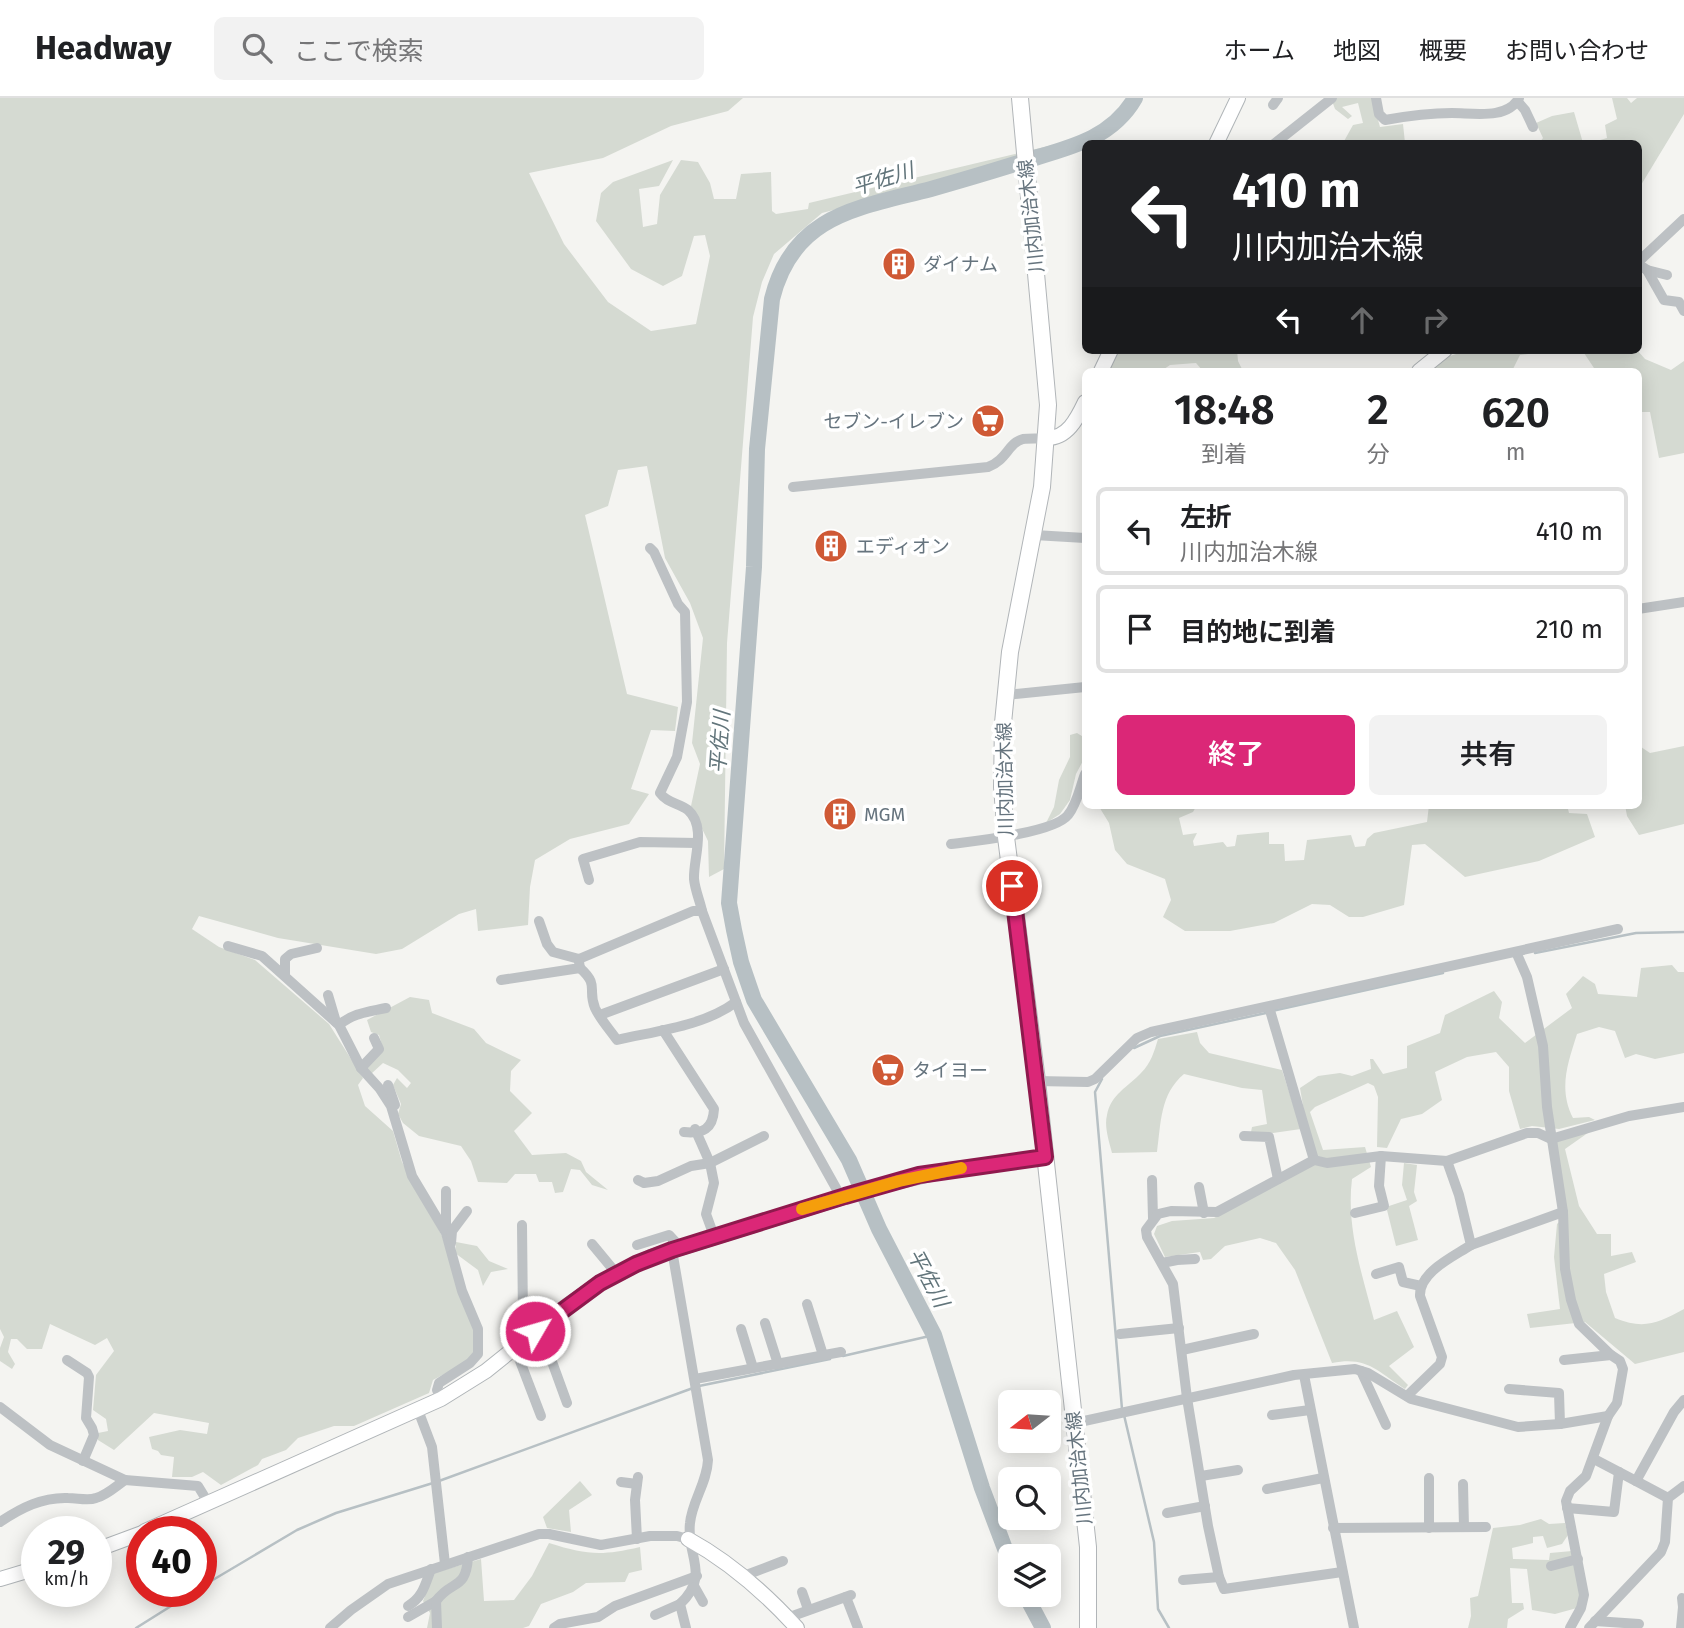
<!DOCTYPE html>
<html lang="ja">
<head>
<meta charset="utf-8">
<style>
	:root { --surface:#fff; --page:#f2f2f2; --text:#202124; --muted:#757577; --line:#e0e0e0; --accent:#db2777 }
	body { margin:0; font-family:"Fira Sans","Noto Sans JP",sans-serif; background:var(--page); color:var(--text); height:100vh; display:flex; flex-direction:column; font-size:26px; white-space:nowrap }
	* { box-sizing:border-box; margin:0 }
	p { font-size:23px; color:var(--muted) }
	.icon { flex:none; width:38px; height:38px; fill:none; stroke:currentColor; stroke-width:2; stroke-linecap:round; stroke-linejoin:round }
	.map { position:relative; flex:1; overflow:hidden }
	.drawer { position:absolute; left:1082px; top:270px; width:560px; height:441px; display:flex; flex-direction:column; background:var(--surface); border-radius:10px; box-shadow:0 4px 18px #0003 }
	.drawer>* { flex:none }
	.top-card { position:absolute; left:1082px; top:42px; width:560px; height:214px; border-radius:10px; box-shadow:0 4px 18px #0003; background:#202124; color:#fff; overflow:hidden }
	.needle { width:46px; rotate:253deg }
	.fabs { position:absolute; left:998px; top:1292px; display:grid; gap:14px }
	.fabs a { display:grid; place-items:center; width:63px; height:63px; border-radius:10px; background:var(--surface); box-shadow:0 4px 18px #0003; font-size:35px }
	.speed { position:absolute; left:21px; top:1418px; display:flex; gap:14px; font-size:35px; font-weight:700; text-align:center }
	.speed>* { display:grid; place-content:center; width:91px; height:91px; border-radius:50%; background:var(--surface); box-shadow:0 4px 18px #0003; line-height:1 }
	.speed small { font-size:18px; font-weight:400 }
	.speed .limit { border:10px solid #d22; background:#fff; color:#111 }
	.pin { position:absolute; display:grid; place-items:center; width:60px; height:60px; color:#fff; margin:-30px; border:4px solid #fff; border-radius:50%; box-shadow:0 2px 7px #0007 }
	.me { position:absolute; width:77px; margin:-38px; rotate:52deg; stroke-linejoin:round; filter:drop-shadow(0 0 5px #0008) }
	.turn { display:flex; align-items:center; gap:24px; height:147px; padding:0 35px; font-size:32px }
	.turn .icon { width:91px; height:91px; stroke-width:2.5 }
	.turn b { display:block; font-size:49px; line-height:60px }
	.lanes { display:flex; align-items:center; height:66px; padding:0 35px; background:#0003; justify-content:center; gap:35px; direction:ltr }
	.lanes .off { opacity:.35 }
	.eta { display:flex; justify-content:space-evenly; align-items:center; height:119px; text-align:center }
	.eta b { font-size:42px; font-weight:600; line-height:49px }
	.action { display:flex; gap:14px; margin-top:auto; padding:14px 35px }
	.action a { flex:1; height:80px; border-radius:10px; background:var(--accent); color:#fff; font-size:28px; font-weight:600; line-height:80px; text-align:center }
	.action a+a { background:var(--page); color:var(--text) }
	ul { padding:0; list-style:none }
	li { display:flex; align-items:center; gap:21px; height:88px; margin:0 14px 10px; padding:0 21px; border:4px solid var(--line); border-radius:10px }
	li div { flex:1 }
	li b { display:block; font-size:26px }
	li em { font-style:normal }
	header { display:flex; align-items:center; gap:42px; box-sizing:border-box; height:98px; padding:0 35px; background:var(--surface); border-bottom:2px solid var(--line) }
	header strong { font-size:33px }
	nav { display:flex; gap:38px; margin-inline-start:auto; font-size:24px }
	.search { width:490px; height:63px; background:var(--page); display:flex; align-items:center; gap:18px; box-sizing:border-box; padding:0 24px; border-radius:10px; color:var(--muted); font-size:26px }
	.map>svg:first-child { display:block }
</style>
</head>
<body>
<header>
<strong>Headway</strong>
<div class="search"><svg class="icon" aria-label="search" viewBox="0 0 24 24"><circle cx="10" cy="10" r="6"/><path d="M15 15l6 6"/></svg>ここで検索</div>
<nav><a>ホーム</a><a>地図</a><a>概要</a><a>お問い合わせ</a></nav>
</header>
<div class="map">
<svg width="1684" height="1530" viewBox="0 0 1684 1530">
	<rect width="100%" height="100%" fill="#f4f4f1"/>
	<g fill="#d5dad2">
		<path d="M0,0H743L728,13L671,28L603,60L529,75L564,146L608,204L651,233L696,226L710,158L705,137L694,138L682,178L663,188L631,171L596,123L601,95L613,84L673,62L659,88L639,91L643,129L657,126L660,97L681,62L698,64L710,85L714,101H736L741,76L771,74L772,113L776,116L808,111L809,105L1061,45L967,77L822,115L774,156L762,184L753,219L727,545L724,771L709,779L708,743L691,708L700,666L692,645L703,540L690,505L665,460L647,368L618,372L608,408L585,417L627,596L678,609L675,633L651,632L631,691L649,696L629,726L570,741L535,762L530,789L528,827L478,833L476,811L459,816L402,851L376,856L278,840L199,818L192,831L219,849L255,862L329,926L363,980L358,987L365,1008L393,1033L402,1064L442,1138L474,1233V1254L465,1265L433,1282L429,1295L354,1328H334L298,1340L286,1352L262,1361L258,1367L221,1387L203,1374L192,1379H172L174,1359L161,1357L158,1353L152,1351L149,1339L180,1332L207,1336L209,1325L154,1315L114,1352L98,1342V1335L108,1333L106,1321L93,1312L96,1277L114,1253L107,1240L95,1247L50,1226L42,1251H27L17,1241H11L8,1254L15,1266L12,1271L0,1263V1250L4,1239L0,1231Z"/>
		<path d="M1331,0H1372L1380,29L1403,26L1405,45H1343L1353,27L1363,25L1358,5L1342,9L1352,18L1348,21L1335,11Z"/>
		<path d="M1612,0H1627L1631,5L1637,0H1684V16L1638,92V46L1590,45L1607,40L1605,27L1617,21Z"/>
		<path d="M1574,14L1583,45H1539L1543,40L1536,25L1552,18Z"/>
		<path d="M1118,252H1237L1238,263L1243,273H1203L1196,265L1170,267L1161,273H1122L1115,270L1114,273H1105Z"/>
		<path d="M1468,252H1562L1520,257L1512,273H1431L1450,258Z"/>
		<path d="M1582,252H1637L1645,261L1671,272L1684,263V355L1659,360L1650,314H1638V273H1596Z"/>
		<path d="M1077,635L1085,640V659L1076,676L1070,702L1060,716L1046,725L1054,709L1059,682L1070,659V637Z"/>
		<path d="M1638,647L1650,655L1684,648V726L1639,737L1627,718L1625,707H1638Z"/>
		<path d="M1098,707H1167V710L1197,707L1193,714L1179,720L1183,737L1197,735L1193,743L1194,748L1223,744L1227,749L1235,748L1237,737L1269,734V746H1284L1285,763L1304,762L1307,742L1351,737L1355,749L1365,748L1367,741L1374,735L1427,724L1429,707H1567L1569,715L1587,716L1595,739L1539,763L1465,779L1425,746L1412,747L1404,807L1363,819H1349L1330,807L1312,806L1274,825L1230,833H1185L1163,819L1171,802L1165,781L1127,766L1115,752L1109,725Z"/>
		<path d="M1672,867L1678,874H1684V955L1655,961L1636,956L1625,960L1615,933L1599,929L1577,936C1568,965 1558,991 1573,1020L1589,1019L1595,1022L1559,1031L1532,1028L1520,1031L1509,993V969L1496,954L1467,959L1435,974L1442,1002L1422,1016L1401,1021L1387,1050L1377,1049L1378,999L1374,988L1368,985L1315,1009L1310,1014L1323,1052L1365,1049L1371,1069L1352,1081C1346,1129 1362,1176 1374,1222L1397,1213L1414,1249L1389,1268L1408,1287L1405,1291C1377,1273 1367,1258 1332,1265L1295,1172L1276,1145L1260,1140L1225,1148L1211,1161L1203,1162L1200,1154L1165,1159L1154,1136L1157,1128L1172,1123L1214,1120L1313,1067L1300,990L1318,978L1340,975L1352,978L1371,971L1370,961H1373L1383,976L1407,970V948L1440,935L1445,917L1494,893L1502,904L1499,920L1525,945L1572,910L1566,896L1583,878L1595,886L1598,896L1637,899L1641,870Z"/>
		<path d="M410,899L429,902L432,915L474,931L486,945L521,962L511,973L510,993L532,1015L514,1033L532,1057L566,1055L581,1063L586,1074L608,1092L592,1087L580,1072L571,1071L563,1094L555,1095L552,1084H539L536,1076H515L507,1085L478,1084L471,1063L461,1048L419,1038L403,1025L398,1016L401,1006L393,987L397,980L407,990L411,985L398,972L383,965L371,976L366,970L383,951L379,937L371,934L367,922Z"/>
		<path d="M1197,934L1200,945L1209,955L1282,972L1301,1031L1273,1035L1251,1034L1252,1029L1267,1026L1262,992L1242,990L1184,976C1160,996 1161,1025 1157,1054L1112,1055C1109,1043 1104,1029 1107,1017C1111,996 1128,989 1141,975C1151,965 1154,954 1158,941Z"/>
		<path d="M1592,1032L1565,1051L1579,1108L1597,1136H1611V1158L1632,1154L1636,1164L1604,1176L1606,1194L1615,1220C1644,1232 1658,1225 1684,1211V1254L1635,1266L1585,1224L1530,1230L1527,1216L1560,1211L1554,1159L1557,1126L1567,1116L1555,1042Z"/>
		<path d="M1404,1065L1417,1067L1414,1094L1417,1103L1409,1108L1418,1142L1396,1148L1387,1112L1389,1108L1407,1102L1402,1087Z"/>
		<path d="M456,1144L477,1148L489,1163L508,1171L491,1174L483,1188L478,1172L455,1155Z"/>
		<path d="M580,1383L592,1397L569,1412L571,1434L547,1430L543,1419Z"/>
		<path d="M1541,1421L1549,1426L1565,1425L1568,1437L1562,1446L1547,1450L1543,1438L1533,1439V1445L1512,1450L1513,1461L1549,1462L1550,1455L1572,1453L1580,1498L1577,1510L1555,1516L1532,1512L1527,1471L1510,1470L1512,1505H1523L1524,1511L1508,1521L1507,1530H1468L1471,1518L1470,1500L1478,1498L1493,1430L1520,1427Z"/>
		<path d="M549,1445C587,1457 601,1458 640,1449L642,1472L629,1475L625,1484L586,1485L573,1494L541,1506L529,1528L523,1530H427L430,1515L423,1503L434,1475L481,1461L484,1503L514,1502L532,1478Z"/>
	</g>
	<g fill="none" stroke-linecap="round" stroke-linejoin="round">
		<g stroke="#b7c0c4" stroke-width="2.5">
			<path d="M1535,855L1636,835L1684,834"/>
			<path d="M1272,913L1443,875"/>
			<path d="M1134,950L1160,938L1266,915"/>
			<path d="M1102,981L1095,994L1122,1311"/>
			<path d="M843,1258L934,1237"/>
			<path d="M699,1288L830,1261"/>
			<path d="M1124,1317L1154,1444L1158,1511L1169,1530"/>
			<path d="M439,1383L693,1290"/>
			<path d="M201,1489L297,1432L336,1415L433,1385"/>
			<path d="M136,1530L195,1493"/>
		</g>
		<g stroke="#b7c0c4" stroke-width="16">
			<path d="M1010,1464L982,1390L934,1237L879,1131L849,1062L754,902L741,864L734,832L729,805L754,469L757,351L772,201C793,116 859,110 931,91C967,81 1003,70 1038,59C1076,48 1114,37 1135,0"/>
			<path d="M1025,1496L1043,1530"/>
		</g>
		<defs>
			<g id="secondary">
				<path d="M1216,46L1238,0"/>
				<path d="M1101,273L1111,252"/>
				<path d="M1419,273L1445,252"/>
				<path d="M1046,340C1067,341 1077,321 1085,304"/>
				<path d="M145,1433L441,1301L486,1273L568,1207L600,1185L651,1159L879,1088L940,1074L1045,1059"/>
				<path d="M688,1441C728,1463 767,1497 797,1530"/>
				<path d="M96,1452L142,1435"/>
				<path d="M0,1481L37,1470"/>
			</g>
			<path id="primary" d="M1020,0L1048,307L1042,389L1010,554L1003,625L1002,689L1006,739L1037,983L1088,1449V1530"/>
		</defs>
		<use href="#secondary" stroke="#b0b5b8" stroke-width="16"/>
		<use href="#primary" stroke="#b1b5b8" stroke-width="18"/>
		<g stroke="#bdc1c4" stroke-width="10">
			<path d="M1376,0L1379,16L1385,22C1407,18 1430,15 1452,15C1473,15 1507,22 1519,0"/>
			<path d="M1518,4L1525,12L1533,29"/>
			<path d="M1273,7L1278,0"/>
			<path d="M1274,46L1332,0"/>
			<path d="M1638,164L1684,121"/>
			<path d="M1638,166L1647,172L1664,202L1679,204L1684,213"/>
			<path d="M1647,172L1667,177"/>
			<path d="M793,389L988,369C1007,362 1008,345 1023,341C1030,340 1039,341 1046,340"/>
			<path d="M1034,437L1085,440"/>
			<path d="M650,450L654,454L678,506L685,514L687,604L677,659L660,695C667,705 679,705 688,712C707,729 693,761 694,781C695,792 700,803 702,813"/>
			<path d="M1638,511L1684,504"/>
			<path d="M1005,597L1085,589"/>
			<path d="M951,746C975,743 1054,735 1068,717C1077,706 1080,689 1085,676"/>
			<path d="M589,782L583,761L640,744L697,745"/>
			<path d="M539,823L547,846L553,854L579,861L693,813H702L744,925L841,1099"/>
			<path d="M228,848L262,858L339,927L361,970L380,991L391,1008L412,1078L446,1135L462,1193L478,1231V1256L470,1265L439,1285L437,1292L441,1301"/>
			<path d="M1516,854L1527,879L1543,948L1547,1009L1563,1114L1565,1171L1571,1202L1579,1226L1611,1257"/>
			<path d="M580,870C600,888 587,891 595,910C600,921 610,932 617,942C656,933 704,928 736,904"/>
			<path d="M285,877V861L291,856L317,850"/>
			<path d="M501,882L580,870L579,864"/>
			<path d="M328,897L336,924"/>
			<path d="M1269,909L1314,1062"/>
			<path d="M600,917L724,871"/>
			<path d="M339,927C353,915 368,914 386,910"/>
			<path d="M663,932L714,1011C713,1031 703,1036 684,1034"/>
			<path d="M361,970L379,951L374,940"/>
			<path d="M1037,983L1088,984L1095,981L1137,940L1151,934L1618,831"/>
			<path d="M388,987L395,1007"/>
			<path d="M695,1031L710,1065L714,1085L706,1116L714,1138"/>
			<path d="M1244,1038L1269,1039L1278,1081"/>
			<path d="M638,1082L644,1085L658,1083L691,1068L710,1065L764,1038"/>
			<path d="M1152,1082L1153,1120"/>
			<path d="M1199,1089L1204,1115"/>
			<path d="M446,1093V1132"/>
			<path d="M1355,1115L1384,1108L1379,1088L1381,1058"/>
			<path d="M522,1127L523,1221L547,1250L567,1305"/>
			<path d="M451,1145L452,1133L467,1113"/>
			<path d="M592,1146L616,1175"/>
			<path d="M637,1147L669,1137L680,1149"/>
			<path d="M1471,1147L1563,1114"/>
			<path d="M672,1152L708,1362C707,1385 692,1403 690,1425C686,1458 711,1477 680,1506L686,1530"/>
			<path d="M1162,1165L1177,1162L1195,1161"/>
			<path d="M1376,1176L1399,1169L1403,1184L1421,1188"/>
			<path d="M807,1206L823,1257"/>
			<path d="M765,1225L778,1266"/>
			<path d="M741,1231L753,1270"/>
			<path d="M1120,1236L1179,1230"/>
			<path d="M515,1250L541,1318"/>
			<path d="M1182,1252L1254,1236"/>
			<path d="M67,1262L87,1275L89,1279L86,1320L92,1330L94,1337L83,1363"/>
			<path d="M1564,1262L1611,1257L1620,1263L1623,1271L1617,1305L1608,1318L1586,1378L1570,1393L1566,1403L1584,1497L1581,1510L1570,1530"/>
			<path d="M1361,1273L1386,1327"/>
			<path d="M1304,1277L1354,1530"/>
			<path d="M695,1281L841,1254"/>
			<path d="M1509,1291L1559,1295L1560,1326"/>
			<path d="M1407,1298L1440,1266L1442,1259L1420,1198C1419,1174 1453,1159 1471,1147L1459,1097L1447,1063"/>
			<path d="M0,1309L50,1347L125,1382"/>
			<path d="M418,1312L432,1349L445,1466"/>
			<path d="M1272,1317L1310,1312"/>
			<path d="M1075,1325L1294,1277L1355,1271L1368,1275L1411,1301L1518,1329L1560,1326L1608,1318"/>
			<path d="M1594,1361L1636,1383L1674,1314L1684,1302"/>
			<path d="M1201,1378L1238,1372"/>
			<path d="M1636,1383L1668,1400"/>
			<path d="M621,1384L637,1386"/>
			<path d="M1463,1386L1464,1429"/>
			<path d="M1267,1391L1323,1380"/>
			<path d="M1567,1410L1614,1414L1619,1374"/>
			<path d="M1167,1415L1205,1408"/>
			<path d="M0,1424C21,1410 42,1399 68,1400C78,1400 88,1403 96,1400C107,1397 116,1388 125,1382L198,1388L209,1406"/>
			<path d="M1333,1430L1486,1429"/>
			<path d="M1429,1430V1380"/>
			<path d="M637,1441L635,1402L638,1379"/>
			<path d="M1551,1468L1578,1461"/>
			<path d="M1342,1474L1224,1491L1219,1479L1208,1428L1187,1300L1173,1186L1147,1139L1146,1132L1158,1116L1171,1113L1217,1114L1314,1062L1327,1065L1381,1058L1447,1063L1527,1035H1538L1551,1041L1629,1018L1684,1009"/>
			<path d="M741,1479L783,1463"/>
			<path d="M1183,1482L1219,1479"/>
			<path d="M694,1488L703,1504"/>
			<path d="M802,1494L808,1511"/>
			<path d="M846,1499L858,1530"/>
			<path d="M408,1508C423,1499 425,1487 431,1471"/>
			<path d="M655,1517L680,1506"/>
			<path d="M408,1519L436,1503"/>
			<path d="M787,1520L851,1497"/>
			<path d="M1595,1523L1639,1526"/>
			<path d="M330,1530L351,1512L388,1486L539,1436H549L601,1447L650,1438H677L688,1441"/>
			<path d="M437,1530L436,1503C452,1481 466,1493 468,1459"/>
			<path d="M554,1530L560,1526L598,1519L615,1508L697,1478"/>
			<path d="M1589,1530L1661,1454L1665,1444L1668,1400L1684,1388"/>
			<path d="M1681,1530L1683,1509L1682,1500"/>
		</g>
		<use href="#secondary" stroke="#fff" stroke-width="14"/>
		<use href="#primary" stroke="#fff" stroke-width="16"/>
	</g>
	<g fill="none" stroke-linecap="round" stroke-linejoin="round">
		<defs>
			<path id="route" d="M535,1233L600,1185L636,1166L672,1152L845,1098L919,1077L1045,1059L1012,788"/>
		</defs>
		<use href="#route" stroke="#8e194d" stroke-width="18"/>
		<use href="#route" stroke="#db2777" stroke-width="12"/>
		<path stroke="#f59e0b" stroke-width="12" d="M802,1111L899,1083L961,1070"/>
	</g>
	<defs>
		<symbol id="building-disc" viewBox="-11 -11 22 22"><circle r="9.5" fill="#cf5935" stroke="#fff"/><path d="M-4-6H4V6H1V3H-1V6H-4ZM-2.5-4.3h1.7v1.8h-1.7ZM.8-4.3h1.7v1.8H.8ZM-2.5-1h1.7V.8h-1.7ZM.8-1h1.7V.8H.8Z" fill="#fff"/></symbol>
		<symbol id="supermarket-disc" viewBox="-11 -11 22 22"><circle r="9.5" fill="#cf5935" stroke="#fff"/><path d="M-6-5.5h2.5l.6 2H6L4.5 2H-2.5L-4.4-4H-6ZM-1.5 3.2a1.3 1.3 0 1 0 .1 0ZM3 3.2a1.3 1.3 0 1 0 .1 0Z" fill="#fff"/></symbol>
	</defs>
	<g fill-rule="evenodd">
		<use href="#building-disc" x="880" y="147" width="38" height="38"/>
		<use href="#supermarket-disc" x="969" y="304" width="38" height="38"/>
		<use href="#building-disc" x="812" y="429" width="38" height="38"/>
		<use href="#building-disc" x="821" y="697" width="38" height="38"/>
		<use href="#supermarket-disc" x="869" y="953" width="38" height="38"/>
	</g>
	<g text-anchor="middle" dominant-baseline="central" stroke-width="7" stroke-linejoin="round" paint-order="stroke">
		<g font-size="19" fill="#66747e" stroke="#fff">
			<text transform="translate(1031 118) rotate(-96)">川内加治木線</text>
			<text transform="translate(1005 681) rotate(-91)">川内加治木線</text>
			<text transform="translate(1079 1370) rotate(-96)">川内加治木線</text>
		</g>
		<g font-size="19" fill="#66747e" stroke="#fff" text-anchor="start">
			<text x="923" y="166">ダイナム</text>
			<text x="964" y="323" text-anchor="end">セブン-イレブン</text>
			<text x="856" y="448">エディオン</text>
			<text x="864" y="716">MGM</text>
			<text x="912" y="972">タイヨー</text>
		</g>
		<g font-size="21" font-style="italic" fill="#62757b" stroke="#fff">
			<text transform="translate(883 81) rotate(-17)">平佐川</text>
			<text transform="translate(720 644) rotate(-86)">平佐川</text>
			<text transform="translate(928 1180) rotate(62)">平佐川</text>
		</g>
	</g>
</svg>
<div class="fabs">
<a><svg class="needle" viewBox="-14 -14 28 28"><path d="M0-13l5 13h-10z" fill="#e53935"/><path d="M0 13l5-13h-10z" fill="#757577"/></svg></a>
<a><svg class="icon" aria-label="search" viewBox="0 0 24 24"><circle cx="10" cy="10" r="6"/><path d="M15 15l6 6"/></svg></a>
<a><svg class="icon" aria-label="layers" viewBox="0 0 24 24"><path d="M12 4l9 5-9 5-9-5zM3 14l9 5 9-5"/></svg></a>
</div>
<div class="speed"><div>29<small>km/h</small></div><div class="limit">40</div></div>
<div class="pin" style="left:1012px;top:788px;background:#d93025"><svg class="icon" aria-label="arrive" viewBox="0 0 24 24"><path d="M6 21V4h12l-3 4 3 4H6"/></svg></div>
<svg class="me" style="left:535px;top:1233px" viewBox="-20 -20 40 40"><circle r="17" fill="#db2777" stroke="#fff" stroke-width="3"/><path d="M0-11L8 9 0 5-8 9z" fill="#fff"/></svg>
<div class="top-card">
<div class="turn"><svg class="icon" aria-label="left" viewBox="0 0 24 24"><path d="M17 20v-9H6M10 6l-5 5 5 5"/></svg><div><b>410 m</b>川内加治木線</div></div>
<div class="lanes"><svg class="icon" aria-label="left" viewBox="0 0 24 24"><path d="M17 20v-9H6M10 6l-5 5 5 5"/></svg><svg class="icon off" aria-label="ahead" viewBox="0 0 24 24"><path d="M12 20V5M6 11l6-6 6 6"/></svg><svg class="icon off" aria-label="right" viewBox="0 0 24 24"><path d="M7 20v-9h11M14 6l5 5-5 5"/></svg></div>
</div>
<section class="drawer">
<div class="eta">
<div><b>18:48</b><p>到着</p></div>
<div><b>2</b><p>分</p></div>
<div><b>620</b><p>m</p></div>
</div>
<ul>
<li><svg class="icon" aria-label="left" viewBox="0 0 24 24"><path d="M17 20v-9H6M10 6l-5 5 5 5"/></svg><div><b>左折</b><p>川内加治木線</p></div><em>410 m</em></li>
<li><svg class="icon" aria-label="arrive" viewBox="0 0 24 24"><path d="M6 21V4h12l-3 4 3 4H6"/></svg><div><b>目的地に到着</b></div><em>210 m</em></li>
</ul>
<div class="action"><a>終了</a><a>共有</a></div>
</section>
</div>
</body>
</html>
